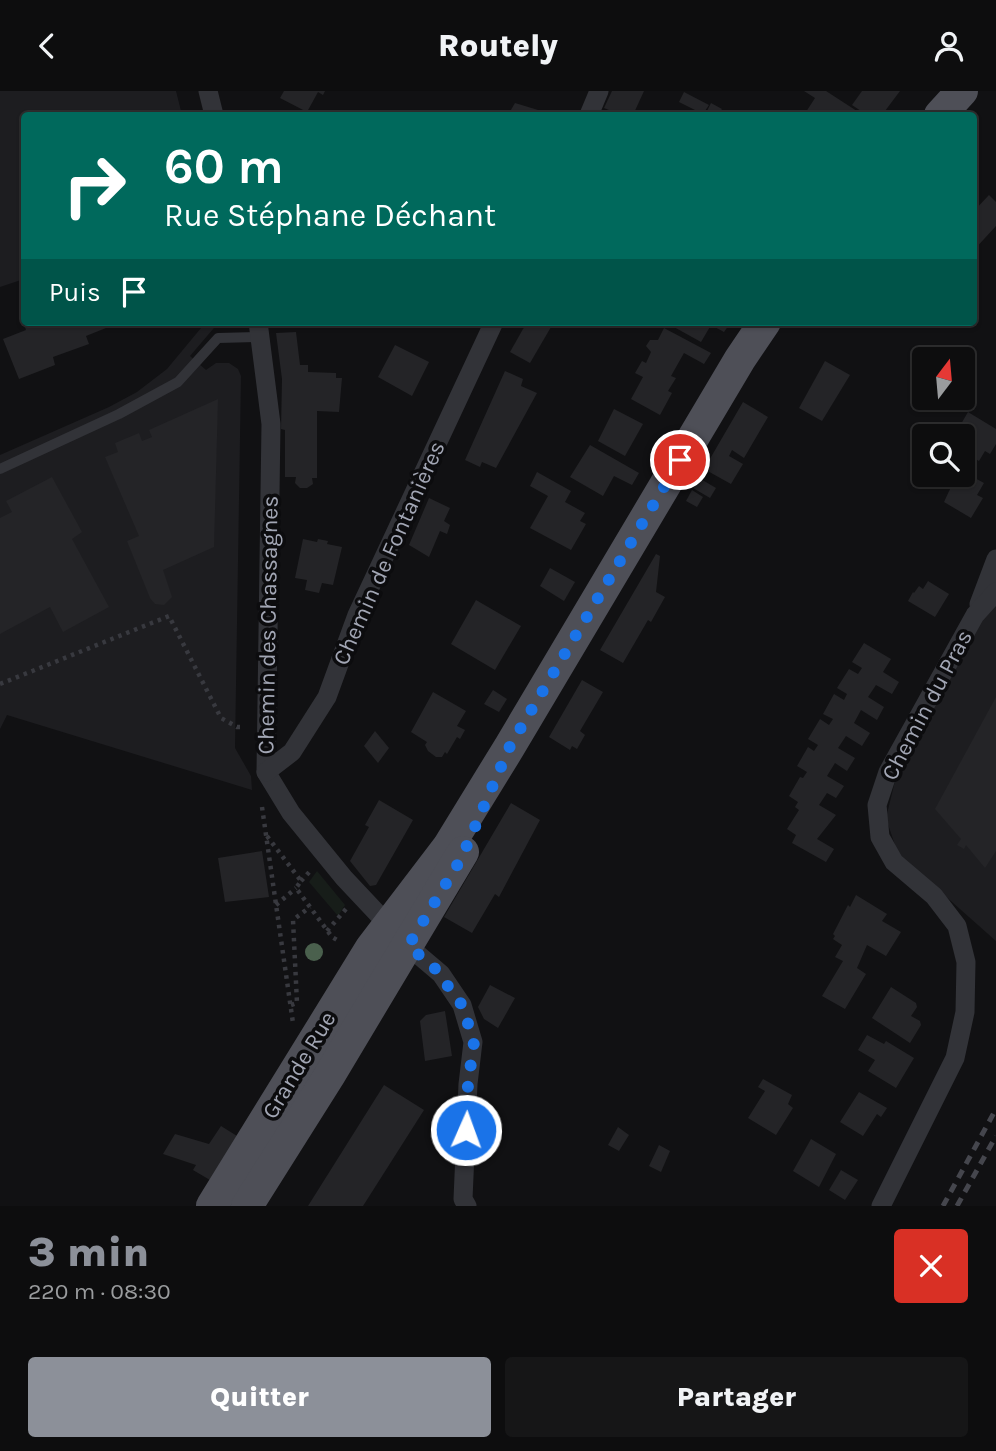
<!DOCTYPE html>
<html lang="fr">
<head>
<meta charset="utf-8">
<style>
	:root { --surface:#0d0d0e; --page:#161617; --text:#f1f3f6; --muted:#9a9c9e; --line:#2d2d2e; --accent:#8c9099 }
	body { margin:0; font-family:Karla,sans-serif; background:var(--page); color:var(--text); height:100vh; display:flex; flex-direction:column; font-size:26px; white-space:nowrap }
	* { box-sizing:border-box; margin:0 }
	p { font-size:23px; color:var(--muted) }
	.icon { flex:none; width:38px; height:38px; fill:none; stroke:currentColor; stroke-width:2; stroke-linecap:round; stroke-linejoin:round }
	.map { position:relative; height:1115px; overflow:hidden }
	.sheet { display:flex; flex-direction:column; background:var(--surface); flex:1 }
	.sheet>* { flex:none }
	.top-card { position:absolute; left:21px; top:21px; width:956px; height:214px; border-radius:7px; box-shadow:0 2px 5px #0004,0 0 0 2px var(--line); background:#00695c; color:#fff; overflow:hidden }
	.needle { width:46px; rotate:16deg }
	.buttons { position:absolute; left:912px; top:256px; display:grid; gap:14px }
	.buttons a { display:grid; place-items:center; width:63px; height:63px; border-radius:7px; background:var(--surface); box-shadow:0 2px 5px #0004,0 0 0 2px var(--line); font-size:35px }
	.pin { position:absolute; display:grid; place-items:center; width:60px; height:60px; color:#fff; margin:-30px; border:4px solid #fff; border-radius:50%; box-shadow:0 2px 7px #0007 }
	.me { position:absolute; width:77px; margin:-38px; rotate:2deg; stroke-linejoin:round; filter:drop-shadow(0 0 5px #0008) }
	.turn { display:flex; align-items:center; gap:24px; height:147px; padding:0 28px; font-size:32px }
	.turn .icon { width:91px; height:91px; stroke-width:2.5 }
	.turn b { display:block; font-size:49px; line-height:60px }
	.then { display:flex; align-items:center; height:66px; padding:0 28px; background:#0003; gap:14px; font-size:26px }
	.round { display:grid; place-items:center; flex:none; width:74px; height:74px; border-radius:7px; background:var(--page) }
	.summary { display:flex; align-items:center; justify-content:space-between; height:119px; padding:0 28px }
	h1 { font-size:42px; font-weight:800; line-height:52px; color:var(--accent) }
	.cta { display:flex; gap:14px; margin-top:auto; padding:14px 28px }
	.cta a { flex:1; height:80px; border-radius:7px; background:var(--accent); color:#fff; font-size:28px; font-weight:800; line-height:80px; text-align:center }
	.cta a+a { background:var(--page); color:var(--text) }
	header { display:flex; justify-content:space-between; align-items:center; height:91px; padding:0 28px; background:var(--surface); font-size:32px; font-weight:800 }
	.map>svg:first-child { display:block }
</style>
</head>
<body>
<header><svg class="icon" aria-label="back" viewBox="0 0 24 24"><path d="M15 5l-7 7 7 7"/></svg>Routely<svg class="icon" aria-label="person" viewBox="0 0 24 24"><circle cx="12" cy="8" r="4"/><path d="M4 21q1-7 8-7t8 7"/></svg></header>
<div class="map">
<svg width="996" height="1115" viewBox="0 0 996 1115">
	<rect width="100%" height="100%" fill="#111113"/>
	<g fill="#1d1d20">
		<path d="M0,0H176L182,24H24V188L0,196Z"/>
		<path d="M206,231H219L190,265L206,279L216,272H229L238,278L241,285L235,657L251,685L252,699L7,624L0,638V364L109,316L137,301L167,278Z"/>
		<path d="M996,477V850L898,763L886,727L896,686L926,633Z"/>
	</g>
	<path fill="#171d19" d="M317,780L345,814L338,825L309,791Z"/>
	<g fill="#242427">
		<path d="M284,0H325L323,4L318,1L307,21L280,7Z"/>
		<path d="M612,0H644L633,24H621L604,17Z"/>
		<path d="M804,0H826L863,24H811L806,21L815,7Z"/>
		<path d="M862,0H900L882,24H867L852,14Z"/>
		<path d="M684,1L709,14L703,23L679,11Z"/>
		<path d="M515,12L548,22L553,24H508Z"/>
		<path d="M711,12L722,18L718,24H705Z"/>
		<path d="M989,104L996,111V135L973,160V121Z"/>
		<path d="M28,231H121L86,245L89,253L53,266L55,274L19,288L3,248L26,239L24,233Z"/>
		<path d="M527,231H541L551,236L530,272L510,261Z"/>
		<path d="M665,231H731L724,241L711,234L701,251Z"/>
		<path d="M664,237L711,262L704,273L684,262L671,285L676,287L668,300L672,302L660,324L631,308L643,286L635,282L642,270L646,272L651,261L646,255L650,249H658Z"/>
		<path d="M296,241L300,274H308V281L336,282V287H342L339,321L317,320V387H312L313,393L307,397H300L295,392L296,386H285V339L281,338L282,288L276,242Z"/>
		<path d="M395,254L429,271L412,305L378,286Z"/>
		<path d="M825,270L850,284L822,330L799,317Z"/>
		<path d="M505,280L523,288L521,295L537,302L496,377L482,371L480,376L465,369Z"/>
		<path d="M218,308L214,456L163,479L172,506L164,514L155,513L150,507L127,450L139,445L105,366L118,361L115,352L139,342L142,350L152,346L149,339Z"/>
		<path d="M743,311L768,326L744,367L732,359L729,365L743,373L731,393L704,378Z"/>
		<path d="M614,318L643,333L625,365L598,350Z"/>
		<path d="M968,321L996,338V353L990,363L985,360L979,370L962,360V345H954Z"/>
		<path d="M590,354L639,382L632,394L614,385L603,405L570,386Z"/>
		<path d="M962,380L984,392L977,404L983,407L971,427L944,411L957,383H962Z"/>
		<path d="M537,381L571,400L565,411L585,422L580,430L586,433L571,459L530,437L548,405L530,395Z"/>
		<path d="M52,386L82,441L72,448L109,516L63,541L50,516L0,543V427L12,421L6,410Z"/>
		<path d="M699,387L716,397L710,407L693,397Z"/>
		<path d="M692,399L703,406L697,416L686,410Z"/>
		<path d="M429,407L450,417L444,430L450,434L447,443L440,440L429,466L409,454Z"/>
		<path d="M303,448L317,451L318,448L328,450L327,453L342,456L333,494L322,492L319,502L305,499L307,489L295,487Z"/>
		<path d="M656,463L660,465L656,501L665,506L651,531L648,529L623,572L600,559Z"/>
		<path d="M550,477L575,491L564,510L540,495Z"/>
		<path d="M928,490L949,503L935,526L908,510L913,501L914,502L919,495L923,498Z"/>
		<path d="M476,509L521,535L495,579L451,553Z"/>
		<path d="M864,552L891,568L883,581L899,591L892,603L876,594L868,606L884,616L877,629L861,619L854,632L870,642L862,655L846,645L838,657L855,667L847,680L835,672L827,685L844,695L836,707L827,702L819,714L836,724L817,748L834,758L826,771L792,752L796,744L787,738L799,719L795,716L798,711L789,705L800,686L803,687L807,681L797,675L808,656L814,660L818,654L808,648L820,628L829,634L833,628L823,623L834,603L844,609L847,603L837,597L849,578L858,583L862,577L852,571Z"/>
		<path d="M582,589L603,601L580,640L585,644L577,658L572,655L570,659L549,646Z"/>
		<path d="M493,599L507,608L499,621L484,613Z"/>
		<path d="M433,601L466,620L457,635L465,639L460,648L457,646L447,663L445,661L442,666H436L428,660L425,654L427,651L411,641Z"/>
		<path d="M996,606V760L985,777L966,754L964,758L957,754L961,748L935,718Z"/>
		<path d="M375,640L389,657L378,672L364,655Z"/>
		<path d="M379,709L413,729L376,794L370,795L350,770L369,736L365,734Z"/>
		<path d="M511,712L540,729L499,806L495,803L472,842L444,826Z"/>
		<path d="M262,760L269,806L225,811L218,767Z"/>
		<path d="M856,804L887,823L882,830L901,841L886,865L867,854L857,877L866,883L845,918L822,905L843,870L835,866L842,854L833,848L835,845L833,843L848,814L850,816Z"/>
		<path d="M490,894L515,907L498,937L484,928L478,916Z"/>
		<path d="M891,896L916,912L917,916L911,925L920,930L921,934L910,952L872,927Z"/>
		<path d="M445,920L452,965L425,970L420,930L426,924Z"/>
		<path d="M867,944L884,953L886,950L914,967L896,997L868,980L875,969L858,959Z"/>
		<path d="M763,988L792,1004L788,1013L793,1017L776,1044L748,1027L765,1000L758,996Z"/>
		<path d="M384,994L424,1019L363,1115H308Z"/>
		<path d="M859,1001L887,1017L881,1026L877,1023L863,1045L840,1031Z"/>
		<path d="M221,1035L237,1045L210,1089L193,1079L196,1074L163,1063L175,1043L209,1053Z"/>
		<path d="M618,1036L629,1044L619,1060L608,1054Z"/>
		<path d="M811,1048L836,1063L819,1096L793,1080Z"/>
		<path d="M659,1054L670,1060L661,1081L649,1075Z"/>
		<path d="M841,1079L858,1089L845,1109L829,1099Z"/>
	</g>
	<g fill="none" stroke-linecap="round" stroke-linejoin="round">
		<g stroke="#38393f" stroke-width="4.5" stroke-dasharray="3.5 5" stroke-linecap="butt">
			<path d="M0,593L169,525L221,627L237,636H241"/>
			<path d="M262,716L293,932"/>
			<path d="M267,745L301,790L296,797L332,846L337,849"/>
			<path d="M301,790L312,778"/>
			<path d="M276,814L296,797"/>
			<path d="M327,840L346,818"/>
			<path d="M291,914L297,912L293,829L310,816"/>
		</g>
		<path stroke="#323338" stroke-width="10" d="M0,378L119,323L178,291L218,247L260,246"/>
		<g stroke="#323338" stroke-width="19">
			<path d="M208,0L214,24"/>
			<path d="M589,24L599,0"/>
			<path d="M258,231L271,333L266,681L291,722L344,787L408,855L441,883L462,914L473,951L468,993L463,1108L467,1115"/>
			<path d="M979,513L996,468"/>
			<path d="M266,681L292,661L327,606L357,524L494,231"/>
			<path d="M881,1115L955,967L965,921L966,871L957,835L934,805L894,771L880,746L877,714L888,681L975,524L996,501"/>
		</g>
		<g stroke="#4e4f57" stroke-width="32">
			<path d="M940,24L962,0"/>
			<path d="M212,1115L371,857L448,756L510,655L740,268L765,231"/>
			<path d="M247,1115L329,985L463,761"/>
		</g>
		<g stroke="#45464d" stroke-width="5" stroke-dasharray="9 7" stroke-linecap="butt">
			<path d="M943,1115L996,1018"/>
			<path d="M957,1115L996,1045"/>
		</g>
	</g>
	<circle fill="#4a604d" cx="314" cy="861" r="9"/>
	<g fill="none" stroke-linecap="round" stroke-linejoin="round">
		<path stroke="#1a73e8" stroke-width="12" stroke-dasharray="0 21.6" d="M466,1039L468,993L474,951L462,914L433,875L408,855L461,768L510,655L680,369"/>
	</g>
	<g text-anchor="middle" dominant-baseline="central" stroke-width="7" stroke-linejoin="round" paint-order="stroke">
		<g font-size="23" fill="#a2a6b4" stroke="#0c0c0e">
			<text transform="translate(389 462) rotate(-66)">Chemin de Fontanières</text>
			<text transform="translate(268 534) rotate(-89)">Chemin des Chassagnes</text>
			<text transform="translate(927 614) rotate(-62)">Chemin du Pras</text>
			<text transform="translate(299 974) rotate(-59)">Grande Rue</text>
		</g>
	</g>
</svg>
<div class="buttons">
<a><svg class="needle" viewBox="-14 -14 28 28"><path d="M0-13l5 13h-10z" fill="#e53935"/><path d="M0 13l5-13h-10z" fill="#9a9c9e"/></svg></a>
<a><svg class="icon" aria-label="search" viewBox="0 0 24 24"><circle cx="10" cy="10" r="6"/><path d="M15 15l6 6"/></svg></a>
</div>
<div class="pin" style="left:680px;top:369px;background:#d93025"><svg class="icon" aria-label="arrive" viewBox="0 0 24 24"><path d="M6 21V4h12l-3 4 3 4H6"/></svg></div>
<svg class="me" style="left:466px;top:1039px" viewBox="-20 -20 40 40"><circle r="17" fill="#1a73e8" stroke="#fff" stroke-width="3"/><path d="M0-11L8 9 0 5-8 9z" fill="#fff"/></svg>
<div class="top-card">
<div class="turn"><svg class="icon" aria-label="right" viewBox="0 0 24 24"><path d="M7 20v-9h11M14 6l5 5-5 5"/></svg><div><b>60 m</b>Rue Stéphane Déchant</div></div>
<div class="then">Puis<svg class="icon" aria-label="arrive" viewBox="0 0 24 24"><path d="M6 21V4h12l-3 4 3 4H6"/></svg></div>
</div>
</div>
<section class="sheet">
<div class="summary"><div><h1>3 min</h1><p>220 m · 08:30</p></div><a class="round" style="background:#d93025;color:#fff"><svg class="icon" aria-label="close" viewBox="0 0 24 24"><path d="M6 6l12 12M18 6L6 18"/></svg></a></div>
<div class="cta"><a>Quitter</a><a>Partager</a></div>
</section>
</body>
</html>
